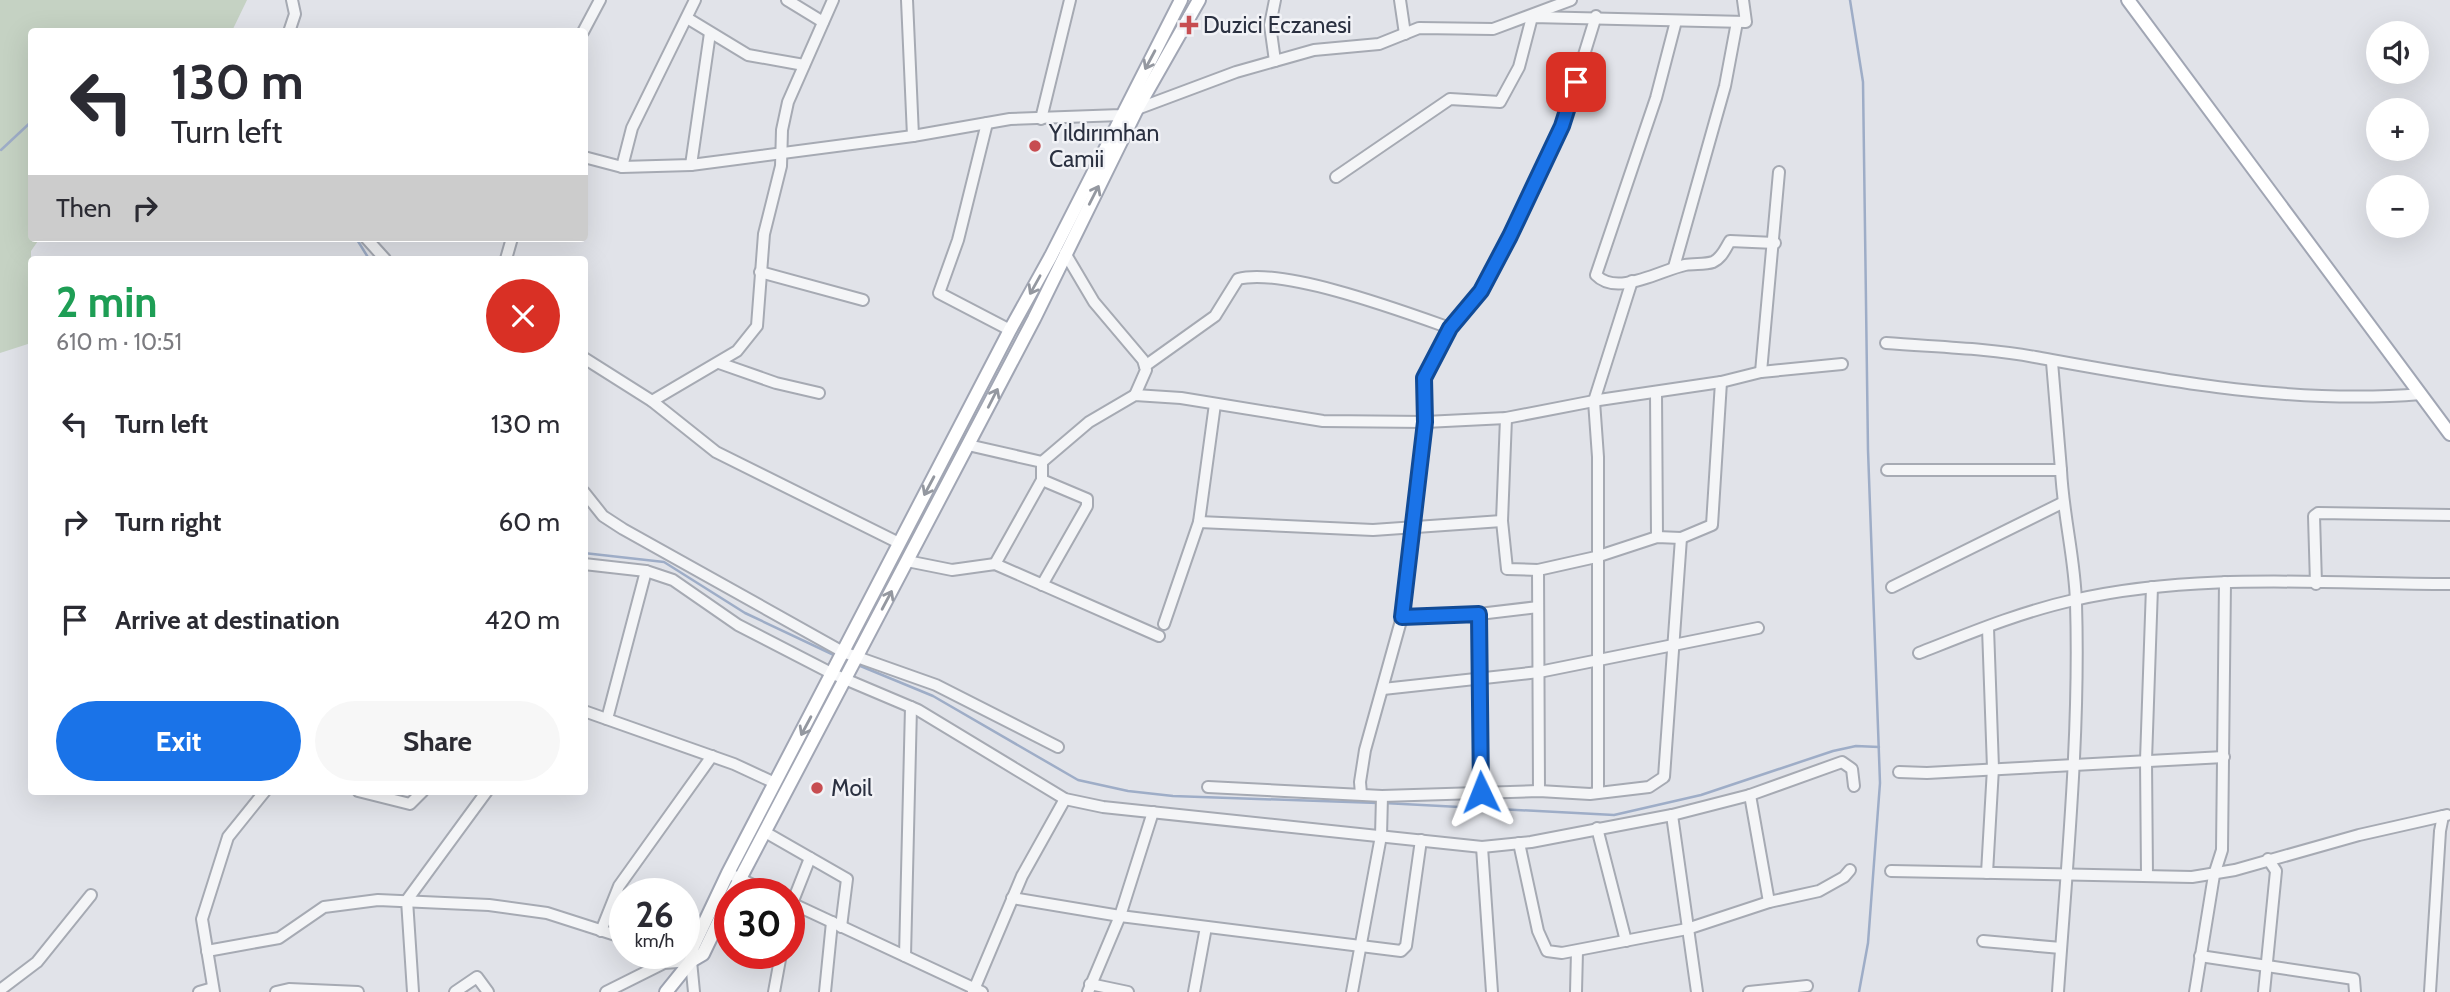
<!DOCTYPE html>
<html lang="en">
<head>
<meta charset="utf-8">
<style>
	:root { --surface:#fff; --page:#f7f7f7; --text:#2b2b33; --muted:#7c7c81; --accent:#1a73e8 }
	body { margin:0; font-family:Cabin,sans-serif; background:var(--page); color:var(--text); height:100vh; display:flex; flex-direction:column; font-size:26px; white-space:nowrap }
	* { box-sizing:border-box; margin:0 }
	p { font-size:23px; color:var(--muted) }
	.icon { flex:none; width:38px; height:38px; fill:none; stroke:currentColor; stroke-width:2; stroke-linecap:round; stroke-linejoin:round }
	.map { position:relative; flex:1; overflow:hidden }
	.drawer { position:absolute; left:28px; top:256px; width:560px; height:539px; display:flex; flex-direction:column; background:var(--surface); border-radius:7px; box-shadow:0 7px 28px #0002 }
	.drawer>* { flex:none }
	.top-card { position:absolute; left:28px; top:28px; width:560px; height:214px; border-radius:7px; box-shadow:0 7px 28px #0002; background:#fff; color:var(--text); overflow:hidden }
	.fabs { position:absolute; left:2366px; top:21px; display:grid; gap:14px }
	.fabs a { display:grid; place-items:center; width:63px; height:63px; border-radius:50%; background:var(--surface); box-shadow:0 7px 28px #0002; font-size:35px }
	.speed { position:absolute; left:609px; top:878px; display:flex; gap:14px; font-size:35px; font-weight:700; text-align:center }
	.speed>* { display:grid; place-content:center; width:91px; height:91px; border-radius:50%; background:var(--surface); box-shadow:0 7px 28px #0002; line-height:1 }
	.speed small { font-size:18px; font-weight:400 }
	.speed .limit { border:10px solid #d22; background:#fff; color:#111 }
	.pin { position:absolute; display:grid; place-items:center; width:60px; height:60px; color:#fff; margin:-30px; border-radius:14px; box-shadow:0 4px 10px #0006 }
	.me { position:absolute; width:77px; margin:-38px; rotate:358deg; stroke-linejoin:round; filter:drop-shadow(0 0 5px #0008) }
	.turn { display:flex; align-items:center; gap:24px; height:147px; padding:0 28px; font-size:32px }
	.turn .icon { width:91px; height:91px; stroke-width:2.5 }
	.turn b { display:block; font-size:49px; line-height:60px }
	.then { display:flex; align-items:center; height:66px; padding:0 28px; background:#0003; gap:14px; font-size:26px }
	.round { display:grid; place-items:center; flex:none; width:74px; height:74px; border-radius:37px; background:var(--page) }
	.headline { display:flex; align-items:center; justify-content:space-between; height:119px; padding:0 28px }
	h1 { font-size:42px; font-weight:700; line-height:52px; color:#1e9e55 }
	.cta { display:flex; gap:14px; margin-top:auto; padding:14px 28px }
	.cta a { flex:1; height:80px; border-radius:42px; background:var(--accent); color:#fff; font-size:28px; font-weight:700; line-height:80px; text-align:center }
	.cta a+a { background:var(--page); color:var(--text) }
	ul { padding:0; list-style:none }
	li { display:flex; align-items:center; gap:21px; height:98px; padding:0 28px }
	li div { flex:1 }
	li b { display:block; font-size:26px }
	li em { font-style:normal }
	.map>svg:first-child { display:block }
</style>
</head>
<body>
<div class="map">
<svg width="2450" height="992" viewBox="0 0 2450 992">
	<rect width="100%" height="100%" fill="#e1e3e9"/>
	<path fill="#c5d2c3" d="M0,0H247L232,31L32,32V238H40L31,251V343L0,353Z"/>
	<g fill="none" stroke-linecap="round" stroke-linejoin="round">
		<g stroke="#9eadc7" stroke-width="2.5">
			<path d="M1850,0L1863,82L1868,450L1880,783L1868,943L1859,992"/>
			<path d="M1,150L32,121"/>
			<path d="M356,238L369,259"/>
			<path d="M584,553L664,562L745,613L836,656"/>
			<path d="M858,665L933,696L1078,780L1128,791L1173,796L1378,803"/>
			<path d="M1384,803L1614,815L1701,795L1833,751L1856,746L1879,747"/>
		</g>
		<defs>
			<g id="minor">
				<path d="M787,0L823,22"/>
				<path d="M907,0L913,136"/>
				<path d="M1400,0L1405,34"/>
				<path d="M687,18L748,55L804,65"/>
				<path d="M1676,21L1656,98L1596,275C1617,297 1661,270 1685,265C1694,263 1704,265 1713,262C1722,258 1725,249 1730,241L1775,243"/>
				<path d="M289,32L295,14L292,0"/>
				<path d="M583,32L600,0"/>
				<path d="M1275,61L1270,25L1275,0"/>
				<path d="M1041,119L1070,0"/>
				<path d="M987,123L958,240L939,293L1010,330"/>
				<path d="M584,157L622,167L691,165L913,136L1010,119L1121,115L1236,72L1314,50L1379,44L1419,28L1493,29L1571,0"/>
				<path d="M691,165L710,33"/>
				<path d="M622,167L632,128L695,0"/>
				<path d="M1336,177L1450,99L1500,102L1519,67L1532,17L1746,22L1743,0"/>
				<path d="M366,238L385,259"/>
				<path d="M1065,253L1094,302L1143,360L1146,370L1135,395"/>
				<path d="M506,259L512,238"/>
				<path d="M1674,267L1725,86L1737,22"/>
				<path d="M760,272L863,300"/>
				<path d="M1886,343C1935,347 1987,348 2035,357C2162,380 2291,405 2421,394"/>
				<path d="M584,358L652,401L716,452L899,543"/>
				<path d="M719,363L776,383L819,393"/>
				<path d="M1145,366L1215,316L1238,279C1283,267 1402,311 1450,328"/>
				<path d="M1761,372L1779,172"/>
				<path d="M1656,393L1657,537"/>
				<path d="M652,401L737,351L757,326L764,234L781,166L782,130L788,102L833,0"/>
				<path d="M1506,418L1502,521L1507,569L1538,570L1596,557L1657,537L1681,538L1712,525L1721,382"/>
				<path d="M968,445L1042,462"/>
				<path d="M1887,470H2061L2052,362"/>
				<path d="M584,492L603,516L623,529L843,652L936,685L1058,747"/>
				<path d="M1199,522L1373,530L1502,521"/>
				<path d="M907,561L952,570L995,564L1159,636"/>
				<path d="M584,564L646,571L673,580L738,625L833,674L918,710L1065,799L1103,807L1482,847L1531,842L1672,815L1750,795L1842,762L1852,769L1854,786"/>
				<path d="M995,564L1042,480V462L1089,422L1135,395L1181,398L1323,421L1425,422L1506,418L1599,400L1721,382L1761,372L1842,364"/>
				<path d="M1538,570L1539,791"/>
				<path d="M2316,584L2314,516L2318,513L2450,515"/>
				<path d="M1042,585L1087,506V499L1042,480"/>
				<path d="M1892,587L2062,503"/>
				<path d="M1479,614L1481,792"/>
				<path d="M1402,617L1479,614L1538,607"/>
				<path d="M1164,624L1199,522L1215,404"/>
				<path d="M1919,653C1970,633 2020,612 2074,600C2196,572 2326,584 2450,584"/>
				<path d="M1383,689L1539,672L1758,628"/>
				<path d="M584,711L734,764L775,783"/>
				<path d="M607,719L646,571"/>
				<path d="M1899,772L1927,773L2224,757"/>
				<path d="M1208,787L1382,796L1539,791L1590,794L1649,787L1664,777L1681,538"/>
				<path d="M358,791L410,804L423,791"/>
				<path d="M1598,792V457L1594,401L1632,281"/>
				<path d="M1361,794L1360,782L1365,750L1402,617L1425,422L1424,378L1450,328L1481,291L1510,236L1562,126L1596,16"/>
				<path d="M1750,795L1769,902"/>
				<path d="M1672,815L1697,992"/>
				<path d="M1597,828L1626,941"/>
				<path d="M765,832L847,879L841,927"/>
				<path d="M1519,843L1538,931L1547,951L1562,953L1687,929L1769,902L1819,891L1844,877L1850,870"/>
				<path d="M1482,847L1492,992"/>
				<path d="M1891,871L2192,877L2235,870L2359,835L2443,816"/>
				<path d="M728,873L772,894"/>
				<path d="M1987,873L1993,768L1988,628"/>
				<path d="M2147,876L2146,760L2152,587"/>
				<path d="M1012,898L1120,916L1401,951L1406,946L1421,840"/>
				<path d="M789,902L982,992"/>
				<path d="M789,911L810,858"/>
				<path d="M601,931L619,886L712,756"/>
				<path d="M1983,941L2061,948"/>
				<path d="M207,951L279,938L324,907L378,900L489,905L547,913L625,938"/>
				<path d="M905,956L911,707"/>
				<path d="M2200,956L2354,979L2355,992"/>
				<path d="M691,961L694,992"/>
				<path d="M1090,984L1128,992"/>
				<path d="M0,990L37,962L91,895"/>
				<path d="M199,992L213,988"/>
				<path d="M214,992L202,919L228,837L265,791"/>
				<path d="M276,992L289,989L358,992"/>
				<path d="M413,992L407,900L487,791"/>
				<path d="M455,992L477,977L488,992"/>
				<path d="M606,992L664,963L691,961"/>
				<path d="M774,992L781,954"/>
				<path d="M825,992L832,922"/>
				<path d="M973,992L1022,876L1065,799"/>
				<path d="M1088,992L1120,916L1153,812"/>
				<path d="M1194,992L1206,927"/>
				<path d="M1352,992L1381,836L1382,796"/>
				<path d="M1576,992L1577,951"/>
				<path d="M1749,992L1807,986"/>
				<path d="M2058,992C2067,862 2080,733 2076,603C2075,559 2063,515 2061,470"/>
				<path d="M2195,992L2214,875L2222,850L2225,582"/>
				<path d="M2264,992L2276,871L2268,859"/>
				<path d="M2430,992L2440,831L2443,816L2447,815"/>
			</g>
			<g id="major">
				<path d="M2128,0L2450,434"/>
				<path d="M732,894L1034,319L1137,109L1199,0"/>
				<path d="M691,961L693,947L728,873L1010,330L1051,256L1181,0"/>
				<path d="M666,992L691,961L703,954L730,898"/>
			</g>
		</defs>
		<use href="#minor" stroke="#a6aab3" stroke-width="14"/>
		<use href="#major" stroke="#a1a6b4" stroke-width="16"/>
		<use href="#minor" stroke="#f4f5f7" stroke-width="10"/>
		<use href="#major" stroke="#fff" stroke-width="12"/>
	</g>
	<defs><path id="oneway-shaft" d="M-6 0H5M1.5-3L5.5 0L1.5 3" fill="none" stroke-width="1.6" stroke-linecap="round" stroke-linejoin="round" transform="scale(1.75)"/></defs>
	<g stroke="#9498a0">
		<use href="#oneway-shaft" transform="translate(1150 60) rotate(118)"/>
		<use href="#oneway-shaft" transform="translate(1094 195) rotate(-63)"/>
		<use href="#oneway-shaft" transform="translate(1035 285) rotate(119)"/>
		<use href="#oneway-shaft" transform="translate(993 398) rotate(-63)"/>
		<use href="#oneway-shaft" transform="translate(929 486) rotate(118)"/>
		<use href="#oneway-shaft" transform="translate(887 600) rotate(-62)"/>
		<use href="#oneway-shaft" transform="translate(806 726) rotate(118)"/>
	</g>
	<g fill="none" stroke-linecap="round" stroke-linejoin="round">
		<defs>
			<path id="route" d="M1481,792L1479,614L1402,617L1425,422L1424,378L1450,328L1481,291L1510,236L1562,126L1576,82"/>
		</defs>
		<use href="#route" stroke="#114b97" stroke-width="18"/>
		<use href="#route" stroke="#1a73e8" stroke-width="12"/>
	</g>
	<g fill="#c74d51" stroke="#f1f2f6" stroke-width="2.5">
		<path d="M1185.5 14.5h7v7h7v7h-7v7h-7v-7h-7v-7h7z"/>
		<circle cx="1035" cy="146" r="7"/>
		<circle cx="817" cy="788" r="7"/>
	</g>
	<g text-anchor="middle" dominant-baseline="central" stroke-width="5" stroke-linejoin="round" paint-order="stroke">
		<g font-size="23" fill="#2a3040" stroke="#f1f2f6" text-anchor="start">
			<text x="1203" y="25">Duzici Eczanesi</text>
			<text x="1049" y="133">Yıldırımhan<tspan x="1049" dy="26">Camii</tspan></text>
			<text x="831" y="788">Moil</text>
		</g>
	</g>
</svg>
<div class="fabs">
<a><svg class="icon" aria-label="sound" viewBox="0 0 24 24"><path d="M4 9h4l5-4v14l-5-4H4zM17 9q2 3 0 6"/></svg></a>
<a>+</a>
<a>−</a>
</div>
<div class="speed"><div>26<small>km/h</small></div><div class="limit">30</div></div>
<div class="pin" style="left:1576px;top:82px;background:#d93025"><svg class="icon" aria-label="arrive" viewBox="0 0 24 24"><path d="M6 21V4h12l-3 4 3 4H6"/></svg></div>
<svg class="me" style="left:1481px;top:792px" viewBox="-20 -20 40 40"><path d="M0-17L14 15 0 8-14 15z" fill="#1a73e8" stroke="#fff" stroke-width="4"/></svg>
<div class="top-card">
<div class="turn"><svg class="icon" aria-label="left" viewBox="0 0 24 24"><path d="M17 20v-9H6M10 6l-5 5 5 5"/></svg><div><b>130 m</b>Turn left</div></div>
<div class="then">Then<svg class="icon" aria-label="right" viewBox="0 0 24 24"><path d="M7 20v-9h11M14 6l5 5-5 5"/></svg></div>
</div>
<section class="drawer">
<div class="headline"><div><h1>2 min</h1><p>610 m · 10:51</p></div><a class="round" style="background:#d93025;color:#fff"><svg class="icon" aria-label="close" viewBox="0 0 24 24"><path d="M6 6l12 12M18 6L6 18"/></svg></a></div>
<ul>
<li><svg class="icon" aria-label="left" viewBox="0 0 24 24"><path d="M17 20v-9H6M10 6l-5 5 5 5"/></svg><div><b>Turn left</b></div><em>130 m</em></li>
<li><svg class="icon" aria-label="right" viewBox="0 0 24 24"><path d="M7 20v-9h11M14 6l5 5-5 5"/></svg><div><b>Turn right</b></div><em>60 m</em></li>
<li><svg class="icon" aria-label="arrive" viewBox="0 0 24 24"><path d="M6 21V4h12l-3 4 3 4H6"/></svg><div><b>Arrive at destination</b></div><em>420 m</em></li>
</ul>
<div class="cta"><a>Exit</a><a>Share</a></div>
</section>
</div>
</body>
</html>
